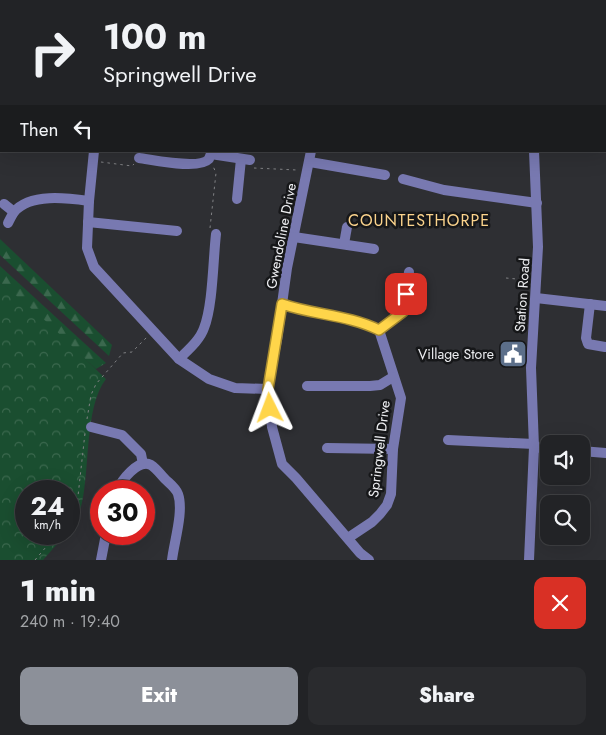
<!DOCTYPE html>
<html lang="en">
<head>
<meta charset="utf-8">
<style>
	:root { --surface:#222326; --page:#2a2b2e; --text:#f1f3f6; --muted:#a2a4a7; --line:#3f4043; --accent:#8c9099 }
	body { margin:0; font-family:Jost,sans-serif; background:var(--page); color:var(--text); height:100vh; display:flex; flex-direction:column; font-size:19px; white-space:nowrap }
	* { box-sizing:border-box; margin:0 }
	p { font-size:16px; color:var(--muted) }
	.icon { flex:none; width:28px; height:28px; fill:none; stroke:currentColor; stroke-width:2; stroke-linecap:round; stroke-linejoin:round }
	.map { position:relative; height:560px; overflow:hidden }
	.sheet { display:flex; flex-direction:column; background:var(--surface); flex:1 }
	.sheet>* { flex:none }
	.banner { position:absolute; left:0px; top:0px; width:606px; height:152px; box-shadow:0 5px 20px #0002,0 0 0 1px var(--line); background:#222326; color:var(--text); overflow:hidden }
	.controls { position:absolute; left:540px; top:435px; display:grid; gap:10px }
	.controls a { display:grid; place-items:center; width:50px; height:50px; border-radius:10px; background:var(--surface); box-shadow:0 5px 20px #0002,0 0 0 1px var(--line); font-size:25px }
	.speed { position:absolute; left:15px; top:480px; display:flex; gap:10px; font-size:25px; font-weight:700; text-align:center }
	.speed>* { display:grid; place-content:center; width:65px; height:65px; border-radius:50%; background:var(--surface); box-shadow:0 5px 20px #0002,0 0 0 1px var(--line); line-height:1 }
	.speed small { font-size:12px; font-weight:400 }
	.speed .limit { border:8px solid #d22; background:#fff; color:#111 }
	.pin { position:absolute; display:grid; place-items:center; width:42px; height:42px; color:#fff; margin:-21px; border-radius:10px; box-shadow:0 2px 8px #0006 }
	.me { position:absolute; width:55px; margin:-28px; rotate:357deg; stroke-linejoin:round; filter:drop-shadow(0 0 4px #0008) }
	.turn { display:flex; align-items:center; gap:18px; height:105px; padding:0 20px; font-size:22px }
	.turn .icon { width:65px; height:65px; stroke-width:2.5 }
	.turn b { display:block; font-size:35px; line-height:42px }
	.then { display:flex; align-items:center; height:48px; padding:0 20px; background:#0003; gap:10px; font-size:19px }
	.round { display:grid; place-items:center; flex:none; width:52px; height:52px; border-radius:10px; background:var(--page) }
	.overview { display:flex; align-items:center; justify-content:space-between; height:85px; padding:0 20px }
	h1 { font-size:30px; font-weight:800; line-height:38px }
	.action { display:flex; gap:10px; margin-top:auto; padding:10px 20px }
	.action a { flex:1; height:58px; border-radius:10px; background:var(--accent); color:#fff; font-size:20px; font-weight:800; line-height:58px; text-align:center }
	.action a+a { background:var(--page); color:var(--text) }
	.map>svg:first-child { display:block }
</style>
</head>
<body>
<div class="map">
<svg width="606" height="560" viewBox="0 0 606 560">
	<defs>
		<pattern id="forest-firs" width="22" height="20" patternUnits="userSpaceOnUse" patternTransform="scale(1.25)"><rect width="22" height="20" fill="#1a4e30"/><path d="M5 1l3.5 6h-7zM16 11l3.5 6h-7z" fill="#3b684e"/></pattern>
		<pattern id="park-crowns" width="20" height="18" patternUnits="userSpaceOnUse" patternTransform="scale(1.25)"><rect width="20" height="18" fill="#1a4e30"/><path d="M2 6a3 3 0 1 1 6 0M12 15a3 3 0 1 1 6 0" fill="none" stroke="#3b684e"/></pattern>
	</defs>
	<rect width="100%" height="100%" fill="#2e2f33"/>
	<g fill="url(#forest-firs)">
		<path d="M0,239L112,345L109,356L0,255Z"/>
		<path d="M0,266L106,363L96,369L0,282Z"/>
	</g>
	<path fill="url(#park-crowns)" d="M0,282L48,323L106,379C78,415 96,507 69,530V491H26V534H66L43,560H0Z"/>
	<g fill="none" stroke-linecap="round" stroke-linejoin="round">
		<g stroke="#818285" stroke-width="1" stroke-dasharray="2.5 4" stroke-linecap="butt">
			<path d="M230,0L231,1"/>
			<path d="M101,162L132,166L134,164"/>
			<path d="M254,168L297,170"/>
			<path d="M210,228L216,173L213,166"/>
			<path d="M506,278L527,280"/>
			<path d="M87,419L91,395L96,384L123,353L132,352L147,337"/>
			<path d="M69,525L77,505L85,433"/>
			<path d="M35,560L57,534"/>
		</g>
		<g stroke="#7879b1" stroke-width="10">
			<path d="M74,0V1"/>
			<path d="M160,1H161"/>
			<path d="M434,1L437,0"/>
			<path d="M529,1V0"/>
			<path d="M605,75H606"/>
			<path d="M94,151L89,201L87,248L94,267L179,359L209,379L235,388L268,389"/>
			<path d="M311,151L287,268L277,340L270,375L268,389L272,427L282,464L296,478L360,553L369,560"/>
			<path d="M211,154L250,160"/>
			<path d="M139,158C154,160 199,170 209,159C209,158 212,152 212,151"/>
			<path d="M310,162L385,175"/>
			<path d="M403,179L444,190L537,203"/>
			<path d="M237,199L241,159"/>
			<path d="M4,204L14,212"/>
			<path d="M88,222L177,231"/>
			<path d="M8,223C10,219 12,215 14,212C30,193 67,198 89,201"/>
			<path d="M294,237L374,249"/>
			<path d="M344,244L347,227"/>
			<path d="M536,298L606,306"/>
			<path d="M282,304C314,315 349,315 379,330L401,398L393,449L391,494L387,505L380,514L372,522L348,538"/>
			<path d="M590,304L586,338L588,344L605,347"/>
			<path d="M379,330L403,312L409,272"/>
			<path d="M179,359C188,350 200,340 204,328C213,305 213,260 216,234"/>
			<path d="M307,386H370L380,385L393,377"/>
			<path d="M91,427L122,435L141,454L143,464"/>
			<path d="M448,440L534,444"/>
			<path d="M534,447L549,449"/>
			<path d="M327,448L393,449"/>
			<path d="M581,451L606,453"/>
			<path d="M117,491C121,481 138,458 151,465C156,468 161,475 165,479C169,483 176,488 178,494C184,511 174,542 172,560"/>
			<path d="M101,560L106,534"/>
			<path d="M529,560L534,447L531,368L538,247L534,151"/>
		</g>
	</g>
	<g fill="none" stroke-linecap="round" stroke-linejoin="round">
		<defs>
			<path id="route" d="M270,408L268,389L282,304C314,315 349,315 379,330L403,312L406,294"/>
		</defs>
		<use href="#route" stroke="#a68a30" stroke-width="12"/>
		<use href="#route" stroke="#ffd54a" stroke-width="9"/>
	</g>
	<defs>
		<symbol id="civic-square" viewBox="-11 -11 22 22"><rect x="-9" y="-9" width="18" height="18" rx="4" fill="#5c6f8a" stroke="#161719"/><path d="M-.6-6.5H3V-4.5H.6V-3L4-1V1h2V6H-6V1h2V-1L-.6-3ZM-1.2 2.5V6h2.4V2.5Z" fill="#fff"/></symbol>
	</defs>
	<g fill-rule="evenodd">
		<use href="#civic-square" x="497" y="338" width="32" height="32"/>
	</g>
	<g text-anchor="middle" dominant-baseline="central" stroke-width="5" stroke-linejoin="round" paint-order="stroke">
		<g font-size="14" fill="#ecedf0" stroke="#161719">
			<text transform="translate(281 236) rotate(-79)">Gwendoline Drive</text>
			<text transform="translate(522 295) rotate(-86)">Station Road</text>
			<text transform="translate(379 449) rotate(-83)">Springwell Drive</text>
		</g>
		<g font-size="14" fill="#ecedf0" stroke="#161719" text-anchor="end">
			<text x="494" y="354">Village Store</text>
		</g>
		<g font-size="16" letter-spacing="1" fill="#fcd48d" stroke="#161719">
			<text x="419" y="220">COUNTESTHORPE</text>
		</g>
	</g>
</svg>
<div class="controls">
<a><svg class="icon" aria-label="sound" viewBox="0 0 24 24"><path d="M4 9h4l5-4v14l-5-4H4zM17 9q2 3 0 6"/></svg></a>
<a><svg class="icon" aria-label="search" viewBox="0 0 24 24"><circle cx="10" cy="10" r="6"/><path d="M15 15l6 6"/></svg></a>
</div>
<div class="speed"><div>24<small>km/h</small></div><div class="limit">30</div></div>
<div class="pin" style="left:406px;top:294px;background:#d93025"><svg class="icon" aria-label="arrive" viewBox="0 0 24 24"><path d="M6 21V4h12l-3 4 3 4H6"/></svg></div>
<svg class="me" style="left:270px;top:408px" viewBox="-20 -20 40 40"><path d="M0-17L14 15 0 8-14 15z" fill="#ffd54a" stroke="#fff" stroke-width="4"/></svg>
<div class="banner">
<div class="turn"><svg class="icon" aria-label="right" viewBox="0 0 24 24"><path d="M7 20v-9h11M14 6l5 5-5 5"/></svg><div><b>100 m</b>Springwell Drive</div></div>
<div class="then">Then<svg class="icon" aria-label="left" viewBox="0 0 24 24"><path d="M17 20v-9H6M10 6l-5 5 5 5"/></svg></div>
</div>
</div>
<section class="sheet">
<div class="overview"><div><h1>1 min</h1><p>240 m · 19:40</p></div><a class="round" style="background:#d93025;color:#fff"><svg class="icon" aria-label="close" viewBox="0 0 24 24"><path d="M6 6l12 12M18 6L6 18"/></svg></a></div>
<div class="action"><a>Exit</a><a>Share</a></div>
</section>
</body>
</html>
